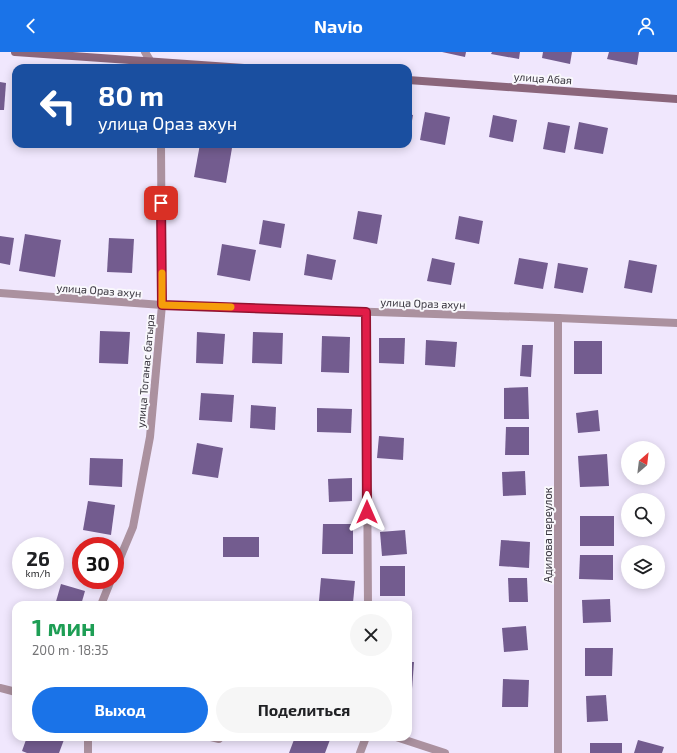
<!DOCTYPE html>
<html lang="ru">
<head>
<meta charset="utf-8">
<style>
	:root { --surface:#fff; --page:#f6f6f6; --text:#202124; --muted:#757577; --accent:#1a73e8 }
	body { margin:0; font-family:"Exo 2",sans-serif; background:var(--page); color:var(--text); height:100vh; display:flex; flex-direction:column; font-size:15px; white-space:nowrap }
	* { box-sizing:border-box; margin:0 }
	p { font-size:13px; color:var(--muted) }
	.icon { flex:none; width:22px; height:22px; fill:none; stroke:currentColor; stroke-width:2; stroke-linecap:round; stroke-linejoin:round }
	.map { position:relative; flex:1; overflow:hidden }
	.panel { position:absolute; left:12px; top:549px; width:400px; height:140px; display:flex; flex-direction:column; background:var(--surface); border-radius:12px; box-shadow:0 2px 10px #0003 }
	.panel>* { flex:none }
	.hud { position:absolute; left:12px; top:12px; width:400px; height:84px; border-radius:12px; box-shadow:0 2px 10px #0003; background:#1a4fa0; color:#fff; overflow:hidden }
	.needle { width:26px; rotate:28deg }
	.tools { position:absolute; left:621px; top:389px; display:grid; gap:8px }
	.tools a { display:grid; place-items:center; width:44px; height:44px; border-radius:50%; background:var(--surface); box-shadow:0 2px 10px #0003; font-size:20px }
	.speed { position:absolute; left:12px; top:485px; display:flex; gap:8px; font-size:20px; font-weight:700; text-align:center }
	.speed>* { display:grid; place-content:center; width:52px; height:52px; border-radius:50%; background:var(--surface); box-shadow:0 2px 10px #0003; line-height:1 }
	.speed small { font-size:10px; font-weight:400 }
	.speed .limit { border:6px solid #d22; background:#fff; color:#111 }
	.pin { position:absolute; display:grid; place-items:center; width:34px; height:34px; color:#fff; margin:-17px; border-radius:8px; box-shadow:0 2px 6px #0006 }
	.me { position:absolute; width:44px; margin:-22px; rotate:0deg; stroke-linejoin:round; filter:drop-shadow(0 0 3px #0008) }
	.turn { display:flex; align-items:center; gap:14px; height:84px; padding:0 20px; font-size:18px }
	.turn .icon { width:52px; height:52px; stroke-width:2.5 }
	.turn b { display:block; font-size:28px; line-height:34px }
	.round { display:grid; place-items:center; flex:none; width:42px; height:42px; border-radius:21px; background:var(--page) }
	.overview { display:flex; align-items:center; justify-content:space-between; height:68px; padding:0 20px }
	h1 { font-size:24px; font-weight:700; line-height:30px; color:#1e9e55 }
	.button { display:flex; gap:8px; margin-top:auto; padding:8px 20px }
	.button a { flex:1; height:46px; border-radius:24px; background:var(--accent); color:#fff; font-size:16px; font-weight:700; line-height:46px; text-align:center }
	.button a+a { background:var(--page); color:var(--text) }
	header { display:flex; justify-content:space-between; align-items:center; height:52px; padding:0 20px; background:var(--accent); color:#fff; font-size:18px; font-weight:700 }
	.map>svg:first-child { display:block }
</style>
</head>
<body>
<header><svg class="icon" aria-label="back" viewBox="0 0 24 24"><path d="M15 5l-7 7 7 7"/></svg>Navio<svg class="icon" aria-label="person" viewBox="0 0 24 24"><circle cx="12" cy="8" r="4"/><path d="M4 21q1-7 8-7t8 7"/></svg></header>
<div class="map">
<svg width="677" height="701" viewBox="0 0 677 701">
	<rect width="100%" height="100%" fill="#f0e7fd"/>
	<g fill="#735c8f">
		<path d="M442,0H466L465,5Z"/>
		<path d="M492,0H520L519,7L491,2Z"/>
		<path d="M543,0H572L570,12L542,6Z"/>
		<path d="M609,0H639L637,13L607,7Z"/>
		<path d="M0,30L6,31L4,58H0Z"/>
		<path d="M425,60L450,65L445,93L420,88Z"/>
		<path d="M408,62L413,63L409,86H408Z"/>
		<path d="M493,63L517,68L513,90L489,85Z"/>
		<path d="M548,70L570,74L565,101L543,97Z"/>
		<path d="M579,70L608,76L603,102L574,97Z"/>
		<path d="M200,92H212L232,96L226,131L194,125Z"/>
		<path d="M358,159L382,163L377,192L353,187Z"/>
		<path d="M459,164L483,169L479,192L455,187Z"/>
		<path d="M263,168L285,172L281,196L259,192Z"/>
		<path d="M25,182L61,188L55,225L19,219Z"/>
		<path d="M0,184L14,186L10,213L0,211Z"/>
		<path d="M109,186L134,187L132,221L107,220Z"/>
		<path d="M222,192L256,198L250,229L217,223Z"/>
		<path d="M307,202L336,208L332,228L304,223Z"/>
		<path d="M432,206L455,211L451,233L427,229Z"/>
		<path d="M519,206L548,211L543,237L514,232Z"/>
		<path d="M629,208L657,213L652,241L624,236Z"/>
		<path d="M558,211L588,216L583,241L554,236Z"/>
		<path d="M100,279L130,280L128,312L99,311Z"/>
		<path d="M197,280L225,282L223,312L196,311Z"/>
		<path d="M253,280L283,281L282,312L252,311Z"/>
		<path d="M322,284L350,285L349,321L321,320Z"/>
		<path d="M379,286H405L404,312L379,311Z"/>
		<path d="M426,288L457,290L455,315L425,313Z"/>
		<rect x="574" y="289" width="28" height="33"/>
		<path d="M522,293H533L531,325L520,324Z"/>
		<path d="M528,335L529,367H504V336Z"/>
		<path d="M201,341L234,343L232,370L199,368Z"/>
		<path d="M251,353L276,355L275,378L250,376Z"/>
		<path d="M317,356L352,357L351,381L317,380Z"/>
		<path d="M598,358L600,379L578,381L576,361Z"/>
		<path d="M506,375H529V403H505Z"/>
		<path d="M379,384L404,386L403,408L377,406Z"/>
		<path d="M197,391L223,396L218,426L192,422Z"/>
		<path d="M607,402L609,434L580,435L578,404Z"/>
		<path d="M90,406L123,407L122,435L89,433Z"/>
		<path d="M525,419L526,443L503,444L502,420Z"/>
		<path d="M352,426V449L329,450L328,427Z"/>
		<path d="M88,449L115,453L111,483L83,478Z"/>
		<rect x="580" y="464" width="34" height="30"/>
		<path d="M323,472H353V502H322Z"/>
		<path d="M405,478L407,502L382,504L380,480Z"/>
		<rect x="223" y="485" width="36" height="20"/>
		<path d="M501,488L530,490L529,516L499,514Z"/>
		<path d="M580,503H613V528L579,527Z"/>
		<rect x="380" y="514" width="25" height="30"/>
		<path d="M321,526L355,529L353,551L319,549Z"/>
		<path d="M508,526H527L528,550H509Z"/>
		<path d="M61,532L85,539L81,553H55Z"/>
		<path d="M610,547L611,570L583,571L582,548Z"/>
		<path d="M526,574L528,598L504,600L502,576Z"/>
		<path d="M585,596H613L612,624H585Z"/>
		<path d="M408,610H414L412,637H408Z"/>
		<path d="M503,627L529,628L528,655H502Z"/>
		<path d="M606,643L608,669L587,670L586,644Z"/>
		<path d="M27,685H65L59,701H27L22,699Z"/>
		<path d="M295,685H331L325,701H289Z"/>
		<path d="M638,688L664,695L662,701H634Z"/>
		<rect x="590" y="691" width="32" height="10"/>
	</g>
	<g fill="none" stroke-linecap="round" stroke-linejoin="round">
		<g stroke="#ab919f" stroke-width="8">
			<path d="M145,0L151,10L152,16"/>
			<path d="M0,241L162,253L558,266L677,271"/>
			<path d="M366,260L368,553"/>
			<path d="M115,518L133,475L150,385L162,253L161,92"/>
			<path d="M101,553L111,528"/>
			<path d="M0,636L16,640"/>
			<path d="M211,685L219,687L221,685"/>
			<path d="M396,685L445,701"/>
			<path d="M88,701V685"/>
			<path d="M360,701L366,685"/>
			<path d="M558,701V266"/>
		</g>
		<g stroke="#8b667b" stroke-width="8">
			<path d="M15,0L244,16"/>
			<path d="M408,28L677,47"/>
		</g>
	</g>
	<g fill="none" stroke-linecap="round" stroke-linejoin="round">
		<defs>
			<path id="route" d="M161,151L162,253L366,260L367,460"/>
		</defs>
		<use href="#route" stroke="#92132f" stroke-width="10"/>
		<use href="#route" stroke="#e11d48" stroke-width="7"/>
		<path stroke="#f59e0b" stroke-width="7" d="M162,221V253L231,255"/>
	</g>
	<g text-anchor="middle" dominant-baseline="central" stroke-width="4" stroke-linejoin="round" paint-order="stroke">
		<g font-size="11" fill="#38353e" stroke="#f9f8fc">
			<text transform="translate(543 26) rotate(4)">улица Абая</text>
			<text transform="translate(99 238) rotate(4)">улица Ораз ахун</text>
			<text transform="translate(423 251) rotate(2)">улица Ораз ахун</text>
			<text transform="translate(145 319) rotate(-85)">улица Тоганас батыра</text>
			<text transform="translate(547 483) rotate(-90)">Адилова переулок</text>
		</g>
	</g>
</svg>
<div class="tools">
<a><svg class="needle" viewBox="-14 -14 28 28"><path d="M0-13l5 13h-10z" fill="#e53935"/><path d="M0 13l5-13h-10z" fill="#757577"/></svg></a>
<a><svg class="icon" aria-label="search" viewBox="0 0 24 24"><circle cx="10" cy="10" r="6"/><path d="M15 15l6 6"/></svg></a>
<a><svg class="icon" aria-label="layers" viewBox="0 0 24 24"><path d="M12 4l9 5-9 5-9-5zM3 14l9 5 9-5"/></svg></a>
</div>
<div class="speed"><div>26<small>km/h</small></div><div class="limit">30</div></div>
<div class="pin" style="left:161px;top:151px;background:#d93025"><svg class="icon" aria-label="arrive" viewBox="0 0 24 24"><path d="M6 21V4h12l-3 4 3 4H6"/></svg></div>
<svg class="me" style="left:367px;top:460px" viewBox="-20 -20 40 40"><path d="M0-17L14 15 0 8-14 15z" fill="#e11d48" stroke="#fff" stroke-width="4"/></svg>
<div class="hud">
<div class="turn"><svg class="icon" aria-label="left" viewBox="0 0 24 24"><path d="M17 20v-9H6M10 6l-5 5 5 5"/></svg><div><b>80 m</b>улица Ораз ахун</div></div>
</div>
<section class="panel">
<div class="overview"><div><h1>1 мин</h1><p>200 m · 18:35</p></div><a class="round"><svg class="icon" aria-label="close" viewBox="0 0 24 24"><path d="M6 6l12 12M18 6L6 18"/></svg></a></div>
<div class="button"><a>Выход</a><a>Поделиться</a></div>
</section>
</div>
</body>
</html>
